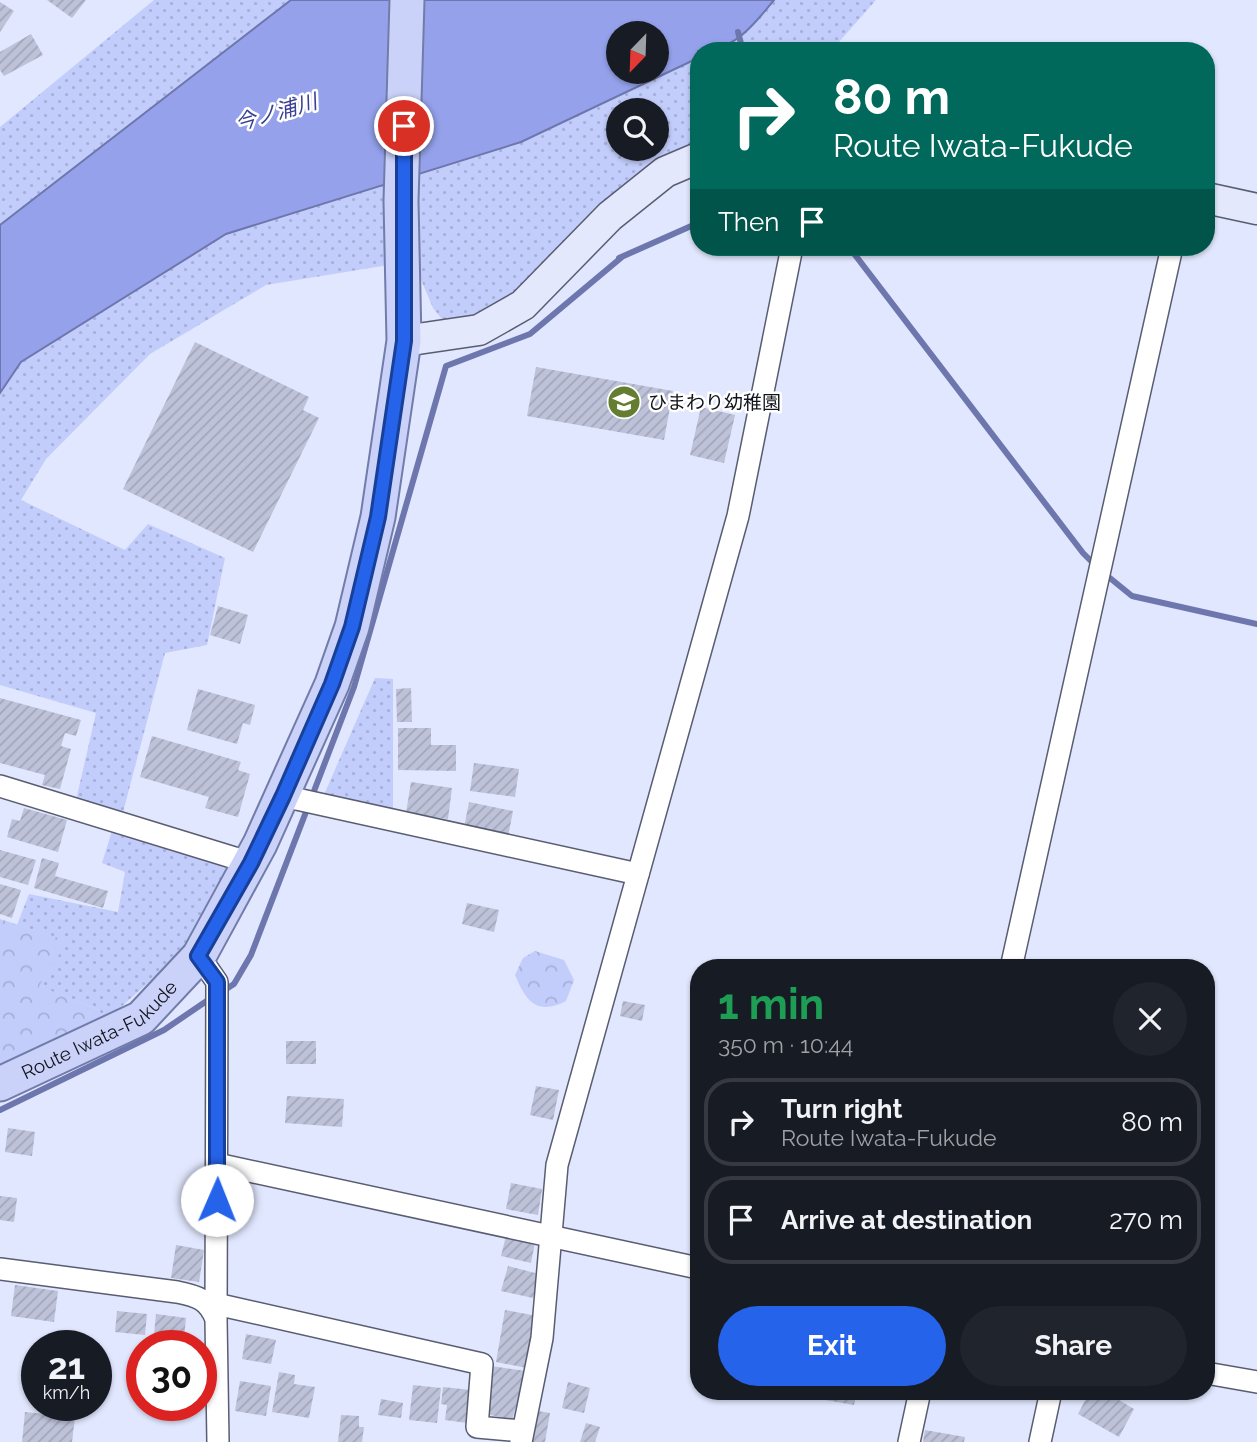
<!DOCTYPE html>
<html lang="en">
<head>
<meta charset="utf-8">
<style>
	:root { --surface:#171b24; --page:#20242c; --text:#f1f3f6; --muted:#9ea1a6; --line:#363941; --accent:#2563eb }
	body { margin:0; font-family:Raleway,"Noto Sans JP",sans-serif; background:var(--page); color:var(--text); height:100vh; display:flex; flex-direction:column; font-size:26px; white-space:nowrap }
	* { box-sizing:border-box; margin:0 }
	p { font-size:23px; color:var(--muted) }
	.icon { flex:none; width:38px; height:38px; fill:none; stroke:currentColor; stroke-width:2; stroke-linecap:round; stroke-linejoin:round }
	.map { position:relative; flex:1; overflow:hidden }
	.drawer { position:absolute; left:690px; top:959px; width:525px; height:441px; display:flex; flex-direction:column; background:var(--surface); border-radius:28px; box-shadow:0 2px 5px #0004 }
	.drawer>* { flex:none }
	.guide { position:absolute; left:690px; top:42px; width:525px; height:214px; border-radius:28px; box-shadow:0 2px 5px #0004; background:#00695c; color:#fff; overflow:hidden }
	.needle { width:46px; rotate:203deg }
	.tools { position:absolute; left:606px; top:21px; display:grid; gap:14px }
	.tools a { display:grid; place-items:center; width:63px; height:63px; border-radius:50%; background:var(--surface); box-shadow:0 2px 5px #0004; font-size:35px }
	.speed { position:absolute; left:21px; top:1330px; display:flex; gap:14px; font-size:35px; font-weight:700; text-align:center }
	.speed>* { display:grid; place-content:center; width:91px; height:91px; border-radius:50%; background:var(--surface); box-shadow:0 2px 5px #0004; line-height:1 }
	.speed small { font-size:18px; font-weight:400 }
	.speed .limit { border:10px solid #d22; background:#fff; color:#111 }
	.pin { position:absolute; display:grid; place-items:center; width:60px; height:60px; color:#fff; margin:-30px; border:4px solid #fff; border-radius:50%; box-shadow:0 2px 7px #0007 }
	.me { position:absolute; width:77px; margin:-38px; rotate:1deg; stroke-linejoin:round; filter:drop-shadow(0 0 5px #0008) }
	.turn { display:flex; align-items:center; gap:24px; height:147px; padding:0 28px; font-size:32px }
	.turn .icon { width:91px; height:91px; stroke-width:2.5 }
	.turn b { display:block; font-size:49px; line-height:60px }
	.then { display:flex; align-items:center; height:66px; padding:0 28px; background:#0003; gap:14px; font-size:26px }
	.round { display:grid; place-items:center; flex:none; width:74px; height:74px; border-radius:37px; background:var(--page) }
	.summary { display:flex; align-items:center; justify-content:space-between; height:119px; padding:0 28px }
	h1 { font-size:42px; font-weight:700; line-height:52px; color:#1e9e55 }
	.primary-button { display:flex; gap:14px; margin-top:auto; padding:14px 28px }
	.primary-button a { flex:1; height:80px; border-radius:42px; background:var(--accent); color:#fff; font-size:28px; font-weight:700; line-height:80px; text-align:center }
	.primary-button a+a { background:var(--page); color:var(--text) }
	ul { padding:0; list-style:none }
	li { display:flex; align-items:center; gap:21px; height:88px; margin:0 14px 10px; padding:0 14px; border:4px solid var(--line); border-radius:28px }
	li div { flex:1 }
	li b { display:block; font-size:26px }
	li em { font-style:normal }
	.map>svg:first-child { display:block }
</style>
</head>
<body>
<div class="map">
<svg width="1257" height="1442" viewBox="0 0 1257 1442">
	<defs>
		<pattern id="grass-dots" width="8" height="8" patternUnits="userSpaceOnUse" patternTransform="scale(1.75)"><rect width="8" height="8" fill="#c3cdfb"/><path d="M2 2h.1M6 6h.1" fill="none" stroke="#a6afd7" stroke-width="1.8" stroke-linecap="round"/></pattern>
		<pattern id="forest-crowns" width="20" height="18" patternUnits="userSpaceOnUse" patternTransform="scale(1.75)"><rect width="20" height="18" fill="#c3cdfb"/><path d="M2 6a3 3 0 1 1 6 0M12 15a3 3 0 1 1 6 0" fill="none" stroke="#a6afd7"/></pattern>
		<pattern id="building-hatch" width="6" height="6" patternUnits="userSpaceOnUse" patternTransform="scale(1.75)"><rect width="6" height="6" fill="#bdc2d9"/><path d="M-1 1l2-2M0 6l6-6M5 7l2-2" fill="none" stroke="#a1a6ba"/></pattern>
	</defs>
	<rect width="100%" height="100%" fill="#e1e7fe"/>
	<g fill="url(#grass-dots)" fill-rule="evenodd">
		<path d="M154,0H876L831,51H698V164L454,334L433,308L413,261L266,285L150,354L46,459L21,500L125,550L148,524L225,558L207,645L165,653L122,816L74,809L96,713L0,685V127ZM618,33H656V72H618ZM618,110H656V149H618Z"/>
		<path d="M375,678L393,679V820L320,804Z"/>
		<path d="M115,821L229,864L214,901L175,959L104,1022L99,1010L38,986L67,941L17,925L29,894L118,912L125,872L102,863Z"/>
	</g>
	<g fill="url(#forest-crowns)">
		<path d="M0,919L68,941L39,986L99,1010L104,1022L0,1073Z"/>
		<path d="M535,951L564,960L574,980L566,1001C536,1016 526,1001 515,975L523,958Z"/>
	</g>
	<path fill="#95a2eb" stroke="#6e77ad" stroke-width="2" fill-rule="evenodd" d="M774,0C753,26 734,51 698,51V58L521,142L226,234L21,362L0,393V225L291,0ZM618,33H656V72H618Z"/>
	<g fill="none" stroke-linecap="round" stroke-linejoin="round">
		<g stroke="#6e77ad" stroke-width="6">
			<path d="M738,32L743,51"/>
			<path d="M849,247L1083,553L1097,567"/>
			<path d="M1105,574L1132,596L1257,624"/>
			<path d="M220,993L234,984L251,955L354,687L446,366L530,334L622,257L619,258L698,223"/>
			<path d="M0,1110L164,1030L211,998"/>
		</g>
	</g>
	<g fill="url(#building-hatch)">
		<path d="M47,0H86L72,18Z"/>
		<path d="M0,2L14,11L0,32Z"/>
		<path d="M31,34L43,55L4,76L0,70V52Z"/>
		<path d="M195,342L309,397L303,410L319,418L253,552L123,489Z"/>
		<path d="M536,367L673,391L664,440L527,416Z"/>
		<path d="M701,407L735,415L724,463L690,455Z"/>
		<path d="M218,606L248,615L240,644L210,635Z"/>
		<path d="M411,688L412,722H397L396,689Z"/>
		<path d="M198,689L255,705L250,725L243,723L237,744L187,730Z"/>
		<path d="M0,698L81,720L76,736L65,733L61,746L71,749L60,789L42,785L45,775L0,763Z"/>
		<path d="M398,728H431V745H456V771L398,770Z"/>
		<path d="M152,736L241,762L238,770L250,774L238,817L205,808L209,797L140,777Z"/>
		<path d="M474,763L519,769L515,797L470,791Z"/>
		<path d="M411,782L452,788L448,819L406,813Z"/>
		<path d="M469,802L513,811L508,837L464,828Z"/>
		<path d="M24,808L67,820L58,852L7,837L12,819L20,821Z"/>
		<path d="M0,850L36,860L28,885L0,877Z"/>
		<path d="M42,858L59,863L55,876L108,891L103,908L34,888Z"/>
		<path d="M0,884L21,890L12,918L0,914Z"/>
		<path d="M467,903L499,910L494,932L462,924Z"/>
		<path d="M623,1001L645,1005L642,1021L620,1016Z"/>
		<rect x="286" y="1041" width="30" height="23"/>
		<path d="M536,1086L559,1090L553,1120L530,1115Z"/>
		<path d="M287,1096L344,1099L342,1127L285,1123Z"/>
		<path d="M8,1128L35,1132L32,1156L5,1152Z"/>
		<path d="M511,1183L542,1189L538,1215L506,1209Z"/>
		<path d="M0,1196L17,1198L14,1222L0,1220Z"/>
		<path d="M506,1236L535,1242L531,1263L501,1256Z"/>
		<path d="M176,1245L204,1250L199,1282L171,1278Z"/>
		<path d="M508,1266L539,1274L533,1298L501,1291Z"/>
		<path d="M15,1285L58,1291L54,1322L11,1316Z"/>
		<path d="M505,1310L537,1316L527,1368L496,1362Z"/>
		<path d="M117,1311L147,1314L145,1335L115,1332Z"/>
		<path d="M156,1314L186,1318L184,1338L154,1335Z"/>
		<path d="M246,1334L276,1340L271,1364L242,1359Z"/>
		<path d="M491,1366L526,1371L512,1420L482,1413Z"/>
		<path d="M129,1368L142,1369V1391L129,1390Z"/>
		<path d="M279,1372L295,1375L294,1384L315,1387L309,1418L272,1412Z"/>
		<path d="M240,1381L271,1386L266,1416L235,1411Z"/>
		<path d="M568,1382L590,1388L584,1413L562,1408Z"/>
		<path d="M413,1385L441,1388L437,1423L409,1420Z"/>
		<path d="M443,1387L471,1390L467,1423L445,1420L447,1405L441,1404Z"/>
		<path d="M822,1391H857L854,1405L820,1399Z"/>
		<path d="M1090,1391H1104L1134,1409L1119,1437L1078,1414Z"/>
		<path d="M381,1399L403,1403L401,1418L378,1415Z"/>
		<path d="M538,1411L550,1413L545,1442H532Z"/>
		<path d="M25,1412L75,1417L72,1442H22Z"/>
		<path d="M341,1415L359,1416V1427H364L362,1442H338Z"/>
		<path d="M586,1423L600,1427L595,1442H580Z"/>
		<path d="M925,1430L965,1437L964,1442H923Z"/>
	</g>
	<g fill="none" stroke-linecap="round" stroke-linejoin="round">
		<defs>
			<g id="street">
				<path d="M0,786L251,863"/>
				<path d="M283,796L638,874"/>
				<path d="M199,956L217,982L216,1317"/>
				<path d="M1011,968L1172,247"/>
				<path d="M217,1164L698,1268"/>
				<path d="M0,1269L177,1292C197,1296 208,1299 216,1319L218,1442"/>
				<path d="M216,1304L482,1364L477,1427L522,1431"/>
				<path d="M1206,1373L1257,1382"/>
				<path d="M521,1442L542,1338L557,1165L738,516L792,247"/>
				<path d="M909,1442L920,1391"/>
				<path d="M1040,1442L1051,1391"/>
			</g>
			<g id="secondary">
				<path d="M1206,198L1257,209"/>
				<path d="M404,341L479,330L523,305L610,216L665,172L698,158"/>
			</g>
			<g id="primary">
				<path id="s1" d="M0,1084L141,1018L199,956L260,844L332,684L352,627L378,517L404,341L401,201L407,0"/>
			</g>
		</defs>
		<use href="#street" stroke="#595d71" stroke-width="24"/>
		<use href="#secondary" stroke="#595d71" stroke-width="33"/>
		<use href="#primary" stroke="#727ca9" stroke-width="37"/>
		<use href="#street" stroke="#fff" stroke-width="21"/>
		<use href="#secondary" stroke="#e4e8fc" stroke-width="30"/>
		<use href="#primary" stroke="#cad2f9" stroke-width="33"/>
	</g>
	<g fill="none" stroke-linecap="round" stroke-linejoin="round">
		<defs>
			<path id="route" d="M217,1200V982L198,956L251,863L283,796L332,684L352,627L378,517L404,341V126"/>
		</defs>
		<use href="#route" stroke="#184099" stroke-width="18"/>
		<use href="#route" stroke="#2563eb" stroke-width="12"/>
	</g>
	<defs>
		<symbol id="school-disc" viewBox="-11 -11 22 22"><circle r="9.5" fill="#647d31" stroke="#fff"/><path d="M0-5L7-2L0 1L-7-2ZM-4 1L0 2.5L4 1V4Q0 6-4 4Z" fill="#fff"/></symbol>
	</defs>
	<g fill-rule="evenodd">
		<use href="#school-disc" x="605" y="383" width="38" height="38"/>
	</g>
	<g text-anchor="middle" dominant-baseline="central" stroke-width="5" stroke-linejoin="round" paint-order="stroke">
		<g font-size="19" fill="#12141b" stroke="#fff" text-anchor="start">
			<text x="648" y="402">ひまわり幼稚園</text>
		</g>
		<g font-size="19" fill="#12141b" stroke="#fff">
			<text stroke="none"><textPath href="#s1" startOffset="114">Route Iwata-Fukude</textPath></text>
		</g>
		<g font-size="21" font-style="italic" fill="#394094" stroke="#fff">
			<text transform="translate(276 112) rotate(-16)">今ノ浦川</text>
		</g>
	</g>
</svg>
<div class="tools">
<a><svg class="needle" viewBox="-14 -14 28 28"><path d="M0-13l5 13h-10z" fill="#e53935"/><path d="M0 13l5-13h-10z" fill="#9ea1a6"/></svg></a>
<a><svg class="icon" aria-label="search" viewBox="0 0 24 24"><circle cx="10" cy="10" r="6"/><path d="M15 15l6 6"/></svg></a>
</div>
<div class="speed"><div>21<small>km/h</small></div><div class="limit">30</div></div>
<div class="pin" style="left:404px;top:126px;background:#d93025"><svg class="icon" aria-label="arrive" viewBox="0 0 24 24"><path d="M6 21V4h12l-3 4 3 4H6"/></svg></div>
<svg class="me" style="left:217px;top:1200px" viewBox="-20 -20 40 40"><circle r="19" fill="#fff"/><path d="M0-13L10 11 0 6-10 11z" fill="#2563eb"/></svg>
<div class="guide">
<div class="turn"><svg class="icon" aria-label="right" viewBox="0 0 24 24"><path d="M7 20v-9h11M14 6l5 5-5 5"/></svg><div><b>80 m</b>Route Iwata-Fukude</div></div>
<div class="then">Then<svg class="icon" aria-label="arrive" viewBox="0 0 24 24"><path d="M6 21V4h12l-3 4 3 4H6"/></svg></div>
</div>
<section class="drawer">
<div class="summary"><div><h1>1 min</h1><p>350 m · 10:44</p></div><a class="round"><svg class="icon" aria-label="close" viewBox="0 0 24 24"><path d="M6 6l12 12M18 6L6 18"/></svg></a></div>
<ul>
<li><svg class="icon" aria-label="right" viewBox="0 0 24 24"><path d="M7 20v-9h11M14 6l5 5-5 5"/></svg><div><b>Turn right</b><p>Route Iwata-Fukude</p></div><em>80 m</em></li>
<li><svg class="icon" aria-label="arrive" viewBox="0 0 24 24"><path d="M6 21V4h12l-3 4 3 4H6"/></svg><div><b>Arrive at destination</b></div><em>270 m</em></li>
</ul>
<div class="primary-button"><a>Exit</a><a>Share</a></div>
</section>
</div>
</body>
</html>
